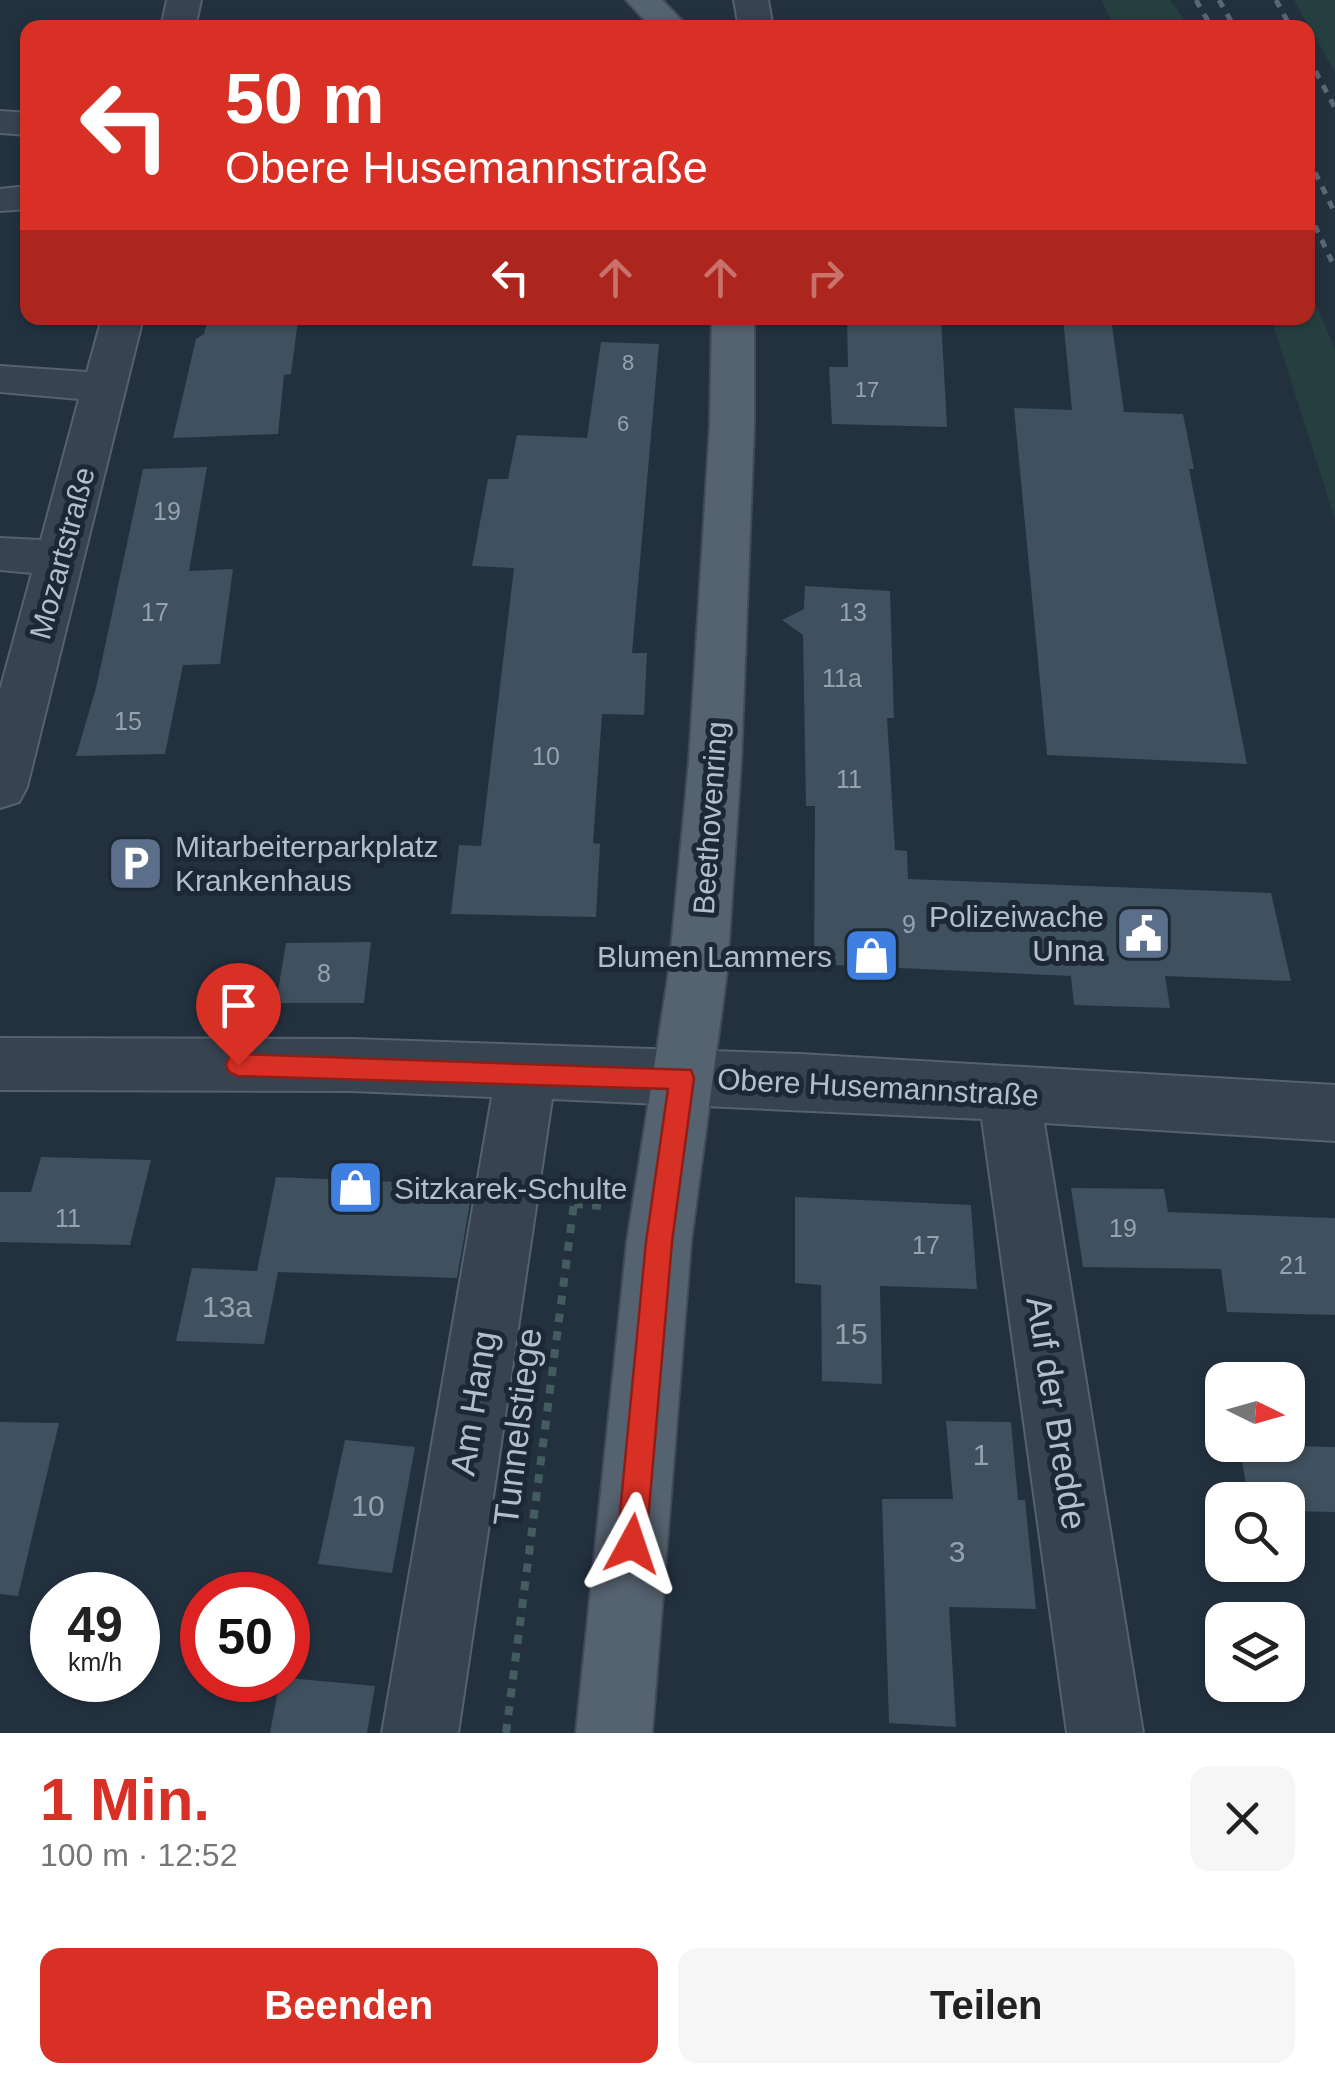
<!DOCTYPE html>
<html lang="de">
<head>
<meta charset="utf-8">
<style>
	:root { --surface:#fff; --page:#f6f6f6; --text:#222; --muted:#767676; --accent:#d93025 }
	body { margin:0; font-family:Helvetica,sans-serif; background:var(--page); color:var(--text); height:100vh; display:flex; flex-direction:column; font-size:38px; white-space:nowrap }
	* { box-sizing:border-box; margin:0 }
	p { font-size:32px; color:var(--muted) }
	.icon { flex:none; width:55px; height:55px; fill:none; stroke:currentColor; stroke-width:2; stroke-linecap:round; stroke-linejoin:round }
	.map { position:relative; height:1733px; overflow:hidden }
	.details { display:flex; flex-direction:column; background:var(--surface); flex:1 }
	.details>* { flex:none }
	.banner { position:absolute; left:20px; top:20px; width:1295px; height:305px; border-radius:20px; box-shadow:0 2px 8px #0004; background:#d93025; color:#fff; overflow:hidden }
	.needle { width:65px; rotate:95deg }
	.tools { position:absolute; left:1205px; top:1362px; display:grid; gap:20px }
	.tools a { display:grid; place-items:center; width:100px; height:100px; border-radius:20px; background:var(--surface); box-shadow:0 2px 8px #0004; font-size:50px }
	.speed { position:absolute; left:30px; top:1572px; display:flex; gap:20px; font-size:50px; font-weight:700; text-align:center }
	.speed>* { display:grid; place-content:center; width:130px; height:130px; border-radius:50%; background:var(--surface); box-shadow:0 2px 8px #0004; line-height:1 }
	.speed small { font-size:25px; font-weight:400 }
	.speed .limit { border:15px solid #d22; background:#fff; color:#111 }
	.pin { position:absolute; display:grid; place-items:center; width:85px; height:85px; color:#fff; margin:-102px -42px; border-radius:50% 50% 50% 0; rotate:-45deg; box-shadow:0 0 10px #0007 }
	.pin .icon { rotate:45deg }
	.me { position:absolute; width:110px; margin:-55px; rotate:5deg; stroke-linejoin:round; filter:drop-shadow(0 0 8px #0008) }
	.turn { display:flex; align-items:center; gap:35px; height:210px; padding:0 40px; font-size:45px }
	.turn .icon { width:130px; height:130px; stroke-width:2.5 }
	.turn b { display:block; font-size:70px; line-height:85px }
	.lanes { display:flex; align-items:center; height:95px; padding:0 40px; background:#0003; justify-content:center; gap:50px; direction:ltr }
	.lanes .off { opacity:.35 }
	.round { display:grid; place-items:center; flex:none; width:105px; height:105px; border-radius:20px; background:var(--page) }
	.headline { display:flex; align-items:center; justify-content:space-between; height:170px; padding:0 40px }
	h1 { font-size:60px; font-weight:800; line-height:75px; color:var(--accent) }
	.button { display:flex; gap:20px; margin-top:auto; padding:20px 40px }
	.button a { flex:1; height:115px; border-radius:20px; background:var(--accent); color:#fff; font-size:40px; font-weight:800; line-height:115px; text-align:center }
	.button a+a { background:var(--page); color:var(--text) }
	.map>svg:first-child { display:block }
</style>
</head>
<body>
<div class="map">
<svg width="1335" height="1733" viewBox="0 0 1335 1733">
	<rect width="100%" height="100%" fill="#23313f"/>
	<g fill="#253f40">
		<path d="M1101,0H1170L1190,27H1115Z"/>
		<path d="M1294,0H1335V72Z"/>
		<path d="M1308,294L1317,306L1335,350V519L1271,318H1308Z"/>
	</g>
	<g fill="#3f505e">
		<path d="M847,318H941L947,427L832,424L829,367H848Z"/>
		<path d="M1063,318H1111L1124,412L1183,414L1194,469H1189L1247,764L1047,755L1014,408L1072,410Z"/>
		<path d="M298,320L291,374L284,375L278,434L173,438L196,339L204,334L207,323Z"/>
		<path d="M601,342L659,344L632,653H647L644,715L602,714L593,843L600,844L596,917L451,914L459,845L481,846L514,568L472,566L488,479H508L517,435L587,438Z"/>
		<path d="M207,467L189,571L233,569L220,664L183,665L165,754L76,756L96,688L143,469Z"/>
		<path d="M805,586L890,591L894,718H887L895,850L907,851L908,879L1271,893L1291,981L1165,976L1170,1008L1074,1005L1071,976L814,964L815,806H806L803,635L782,620L804,609Z"/>
		<path d="M371,942L364,1003H276L286,943Z"/>
		<path d="M41,1157L151,1160L130,1245L0,1242V1192H31Z"/>
		<path d="M276,1177L473,1185L457,1278L278,1272L264,1344L176,1341L192,1268L257,1271Z"/>
		<path d="M1071,1188L1164,1189L1168,1212L1335,1218V1315L1227,1312L1221,1269L1083,1267Z"/>
		<path d="M795,1197L971,1205L977,1289L880,1286L882,1384L822,1381L821,1285L795,1283Z"/>
		<path d="M946,1421L1011,1422L1018,1500H1025L1036,1609L949,1607L956,1727L889,1723L882,1499H953Z"/>
		<path d="M0,1422L59,1423L18,1596L0,1594Z"/>
		<path d="M345,1440L415,1447L392,1573L318,1564Z"/>
		<path d="M1239,1445L1335,1447V1512L1288,1511V1500H1249Z"/>
		<path d="M288,1678L375,1686L367,1733H270L280,1680Z"/>
	</g>
	<g fill="none" stroke-linecap="round" stroke-linejoin="round">
		<defs>
			<g id="minor">
				<path d="M167,0H201L195,28H161Z"/>
				<path d="M734,0H768L773,28H739Z"/>
				<path d="M0,111L28,113V135L0,133Z"/>
				<path d="M28,186V209L0,211V189Z"/>
				<path d="M102,318H143L27,787L19,802L0,808V690L32,573L0,570V538L41,540L79,399L0,392V366L87,372Z"/>
				<path d="M0,1038L352,1039L800,1054L1335,1085V1141L1044,1123L1143,1733H1067L982,1119L552,1099L458,1733H382L492,1097L352,1091L0,1090Z"/>
			</g>
			<g id="major">
				<path d="M626,0H662L689,28H652Z"/>
				<path d="M712,318H754V425L741,762L727,971L691,1242L652,1733H576L627,1242L669,971L689,762L710,425Z"/>
			</g>
		</defs>
		<use href="#minor" stroke="#55616d" stroke-width="4"/>
		<use href="#major" stroke="#414c58" stroke-width="4"/>
		<g stroke="#435c5d" stroke-width="8" stroke-dasharray="9 9" stroke-linecap="butt">
			<path d="M574,1204L603,1206"/>
			<path d="M506,1733L575,1195L568,1193"/>
		</g>
		<use href="#minor" fill="#37434f" fill-rule="evenodd"/>
		<use href="#major" fill="#55626f" fill-rule="evenodd"/>
		<g stroke="#596776" stroke-width="5" stroke-dasharray="8 8" stroke-linecap="butt">
			<path d="M1196,0L1212,28"/>
			<path d="M1219,0L1235,28"/>
			<path d="M1276,0L1291,28"/>
			<path d="M1308,57L1335,108"/>
			<path d="M1308,158L1335,213"/>
			<path d="M1308,211L1335,268"/>
		</g>
	</g>
	<path fill="#d93025" stroke="#8d1f18" stroke-width="2.5" d="M238,1054L691,1070L694,1078L672,1242L646,1544L642,1555L632,1559L621,1555L617,1544L646,1242L668,1089L238,1076L229,1072L226,1065L229,1057Z"/>
	<defs>
		<symbol id="parking-square" viewBox="-11 -11 22 22"><rect x="-9" y="-9" width="18" height="18" rx="4" fill="#5c6f8a" stroke="#1c2834"/><path d="M-3.5-5.5H1a3.5 3.5 0 0 1 0 7H-1V5.5H-3.5ZM-1-3.4V-.6H.8a1.4 1.4 0 0 0 0-2.8Z" fill="#fff"/></symbol>
		<symbol id="civic-square" viewBox="-11 -11 22 22"><rect x="-9" y="-9" width="18" height="18" rx="4" fill="#5c6f8a" stroke="#1c2834"/><path d="M-.6-6.5H3V-4.5H.6V-3L4-1V1h2V6H-6V1h2V-1L-.6-3ZM-1.2 2.5V6h2.4V2.5Z" fill="#fff"/></symbol>
		<symbol id="shop-square" viewBox="-11 -11 22 22"><rect x="-9" y="-9" width="18" height="18" rx="4" fill="#3f7fe0" stroke="#1c2834"/><path d="M-5-2.5h2.3a2.7 3.5 0 0 1 5.4 0H5L5.5 6h-11ZM-1.5-2.5h3a1.5 2.3 0 0 0-3 0Z" fill="#fff"/></symbol>
	</defs>
	<g fill-rule="evenodd">
		<use href="#parking-square" x="104" y="832" width="63" height="63"/>
		<use href="#civic-square" x="1112" y="902" width="63" height="63"/>
		<use href="#shop-square" x="840" y="924" width="63" height="63"/>
		<use href="#shop-square" x="324" y="1156" width="63" height="63"/>
	</g>
	<g text-anchor="middle" dominant-baseline="central" stroke-width="10" stroke-linejoin="round" paint-order="stroke">
		<g font-size="22" fill="#97a2af">
			<text x="628" y="362">8</text>
			<text x="867" y="389">17</text>
			<text x="623" y="423">6</text>
		</g>
		<g font-size="25" fill="#97a2af">
			<text x="167" y="511">19</text>
			<text x="155" y="612">17</text>
			<text x="853" y="612">13</text>
			<text x="842" y="678">11a</text>
			<text x="128" y="721">15</text>
			<text x="546" y="756">10</text>
			<text x="849" y="779">11</text>
			<text x="909" y="924">9</text>
			<text x="324" y="973">8</text>
			<text x="68" y="1218">11</text>
			<text x="1123" y="1228">19</text>
			<text x="926" y="1245">17</text>
			<text x="1293" y="1265">21</text>
		</g>
		<g font-size="30" fill="#b4beca" stroke="#1c2834">
			<text transform="translate(62 553) rotate(-75)">Mozartstraße</text>
			<text transform="translate(710 818) rotate(-86)">Beethovenring</text>
			<text transform="translate(878 1087) rotate(3)">Obere Husemannstraße</text>
		</g>
		<g font-size="30" fill="#b4beca" stroke="#1c2834" text-anchor="start">
			<text x="175" y="846">Mitarbeiterparkplatz<tspan x="175" dy="34">Krankenhaus</tspan></text>
			<text x="1104" y="916" text-anchor="end">Polizeiwache<tspan x="1104" dy="34">Unna</tspan></text>
			<text x="832" y="956" text-anchor="end">Blumen Lammers</text>
			<text x="394" y="1188">Sitzkarek-Schulte</text>
		</g>
		<g font-size="30" fill="#97a2af">
			<text x="227" y="1306">13a</text>
			<text x="851" y="1333">15</text>
			<text x="981" y="1454">1</text>
			<text x="368" y="1505">10</text>
			<text x="957" y="1551">3</text>
		</g>
		<g font-size="35" fill="#b4beca" stroke="#1c2834">
			<text transform="translate(473 1403) rotate(-81)">Am Hang</text>
			<text transform="translate(1057 1413) rotate(81)">Auf der Bredde</text>
			<text transform="translate(517 1427) rotate(-83)">Tunnelstiege</text>
		</g>
	</g>
</svg>
<div class="tools">
<a><svg class="needle" viewBox="-14 -14 28 28"><path d="M0-13l5 13h-10z" fill="#e53935"/><path d="M0 13l5-13h-10z" fill="#767676"/></svg></a>
<a><svg class="icon" aria-label="search" viewBox="0 0 24 24"><circle cx="10" cy="10" r="6"/><path d="M15 15l6 6"/></svg></a>
<a><svg class="icon" aria-label="layers" viewBox="0 0 24 24"><path d="M12 4l9 5-9 5-9-5zM3 14l9 5 9-5"/></svg></a>
</div>
<div class="speed"><div>49<small>km/h</small></div><div class="limit">50</div></div>
<div class="pin" style="left:238px;top:1065px;background:#d93025"><svg class="icon" aria-label="arrive" viewBox="0 0 24 24"><path d="M6 21V4h12l-3 4 3 4H6"/></svg></div>
<svg class="me" style="left:632px;top:1544px" viewBox="-20 -20 40 40"><path d="M0-17L14 15 0 8-14 15z" fill="#d93025" stroke="#fff" stroke-width="4"/></svg>
<div class="banner">
<div class="turn"><svg class="icon" aria-label="left" viewBox="0 0 24 24"><path d="M17 20v-9H6M10 6l-5 5 5 5"/></svg><div><b>50 m</b>Obere Husemannstraße</div></div>
<div class="lanes"><svg class="icon" aria-label="left" viewBox="0 0 24 24"><path d="M17 20v-9H6M10 6l-5 5 5 5"/></svg><svg class="icon off" aria-label="ahead" viewBox="0 0 24 24"><path d="M12 20V5M6 11l6-6 6 6"/></svg><svg class="icon off" aria-label="ahead" viewBox="0 0 24 24"><path d="M12 20V5M6 11l6-6 6 6"/></svg><svg class="icon off" aria-label="right" viewBox="0 0 24 24"><path d="M7 20v-9h11M14 6l5 5-5 5"/></svg></div>
</div>
</div>
<section class="details">
<div class="headline"><div><h1>1 Min.</h1><p>100 m · 12:52</p></div><a class="round"><svg class="icon" aria-label="close" viewBox="0 0 24 24"><path d="M6 6l12 12M18 6L6 18"/></svg></a></div>
<div class="button"><a>Beenden</a><a>Teilen</a></div>
</section>
</body>
</html>
